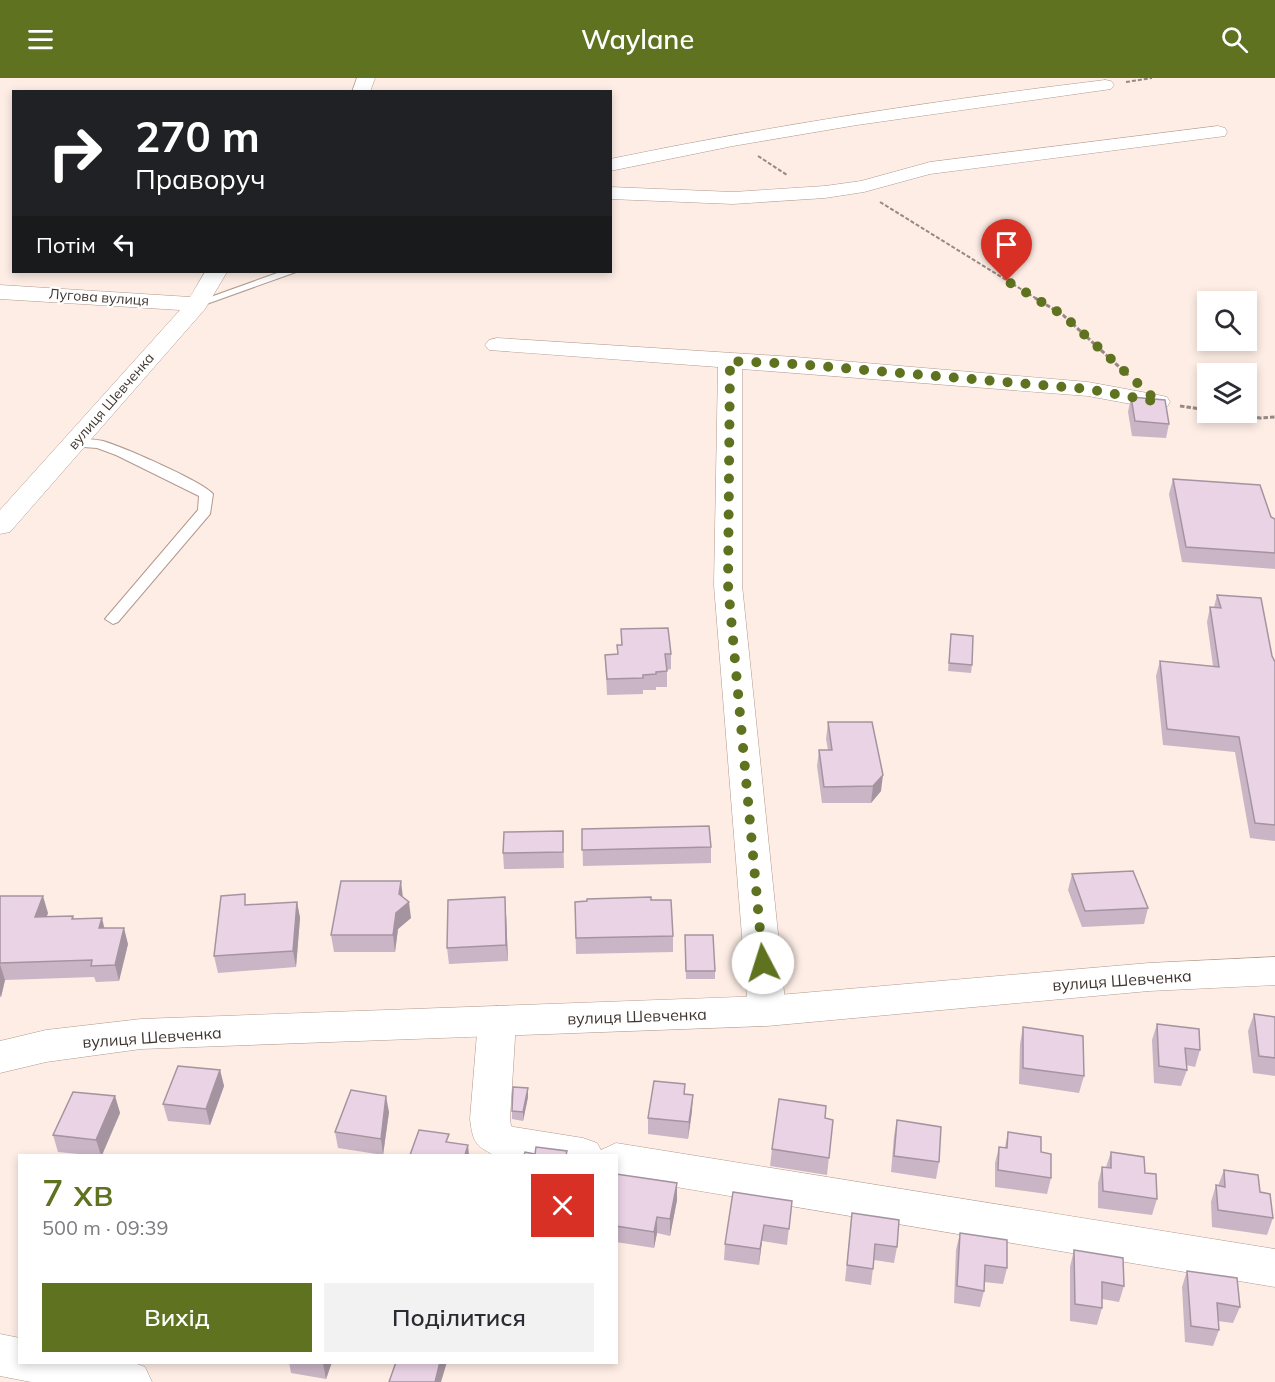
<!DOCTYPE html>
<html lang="uk">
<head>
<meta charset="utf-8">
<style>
	:root { --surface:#fff; --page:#f2f2f3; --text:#2b2b33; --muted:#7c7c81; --accent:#5e7220 }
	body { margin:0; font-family:Mulish,sans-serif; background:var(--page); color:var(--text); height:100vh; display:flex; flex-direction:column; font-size:22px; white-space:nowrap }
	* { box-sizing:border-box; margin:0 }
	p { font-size:20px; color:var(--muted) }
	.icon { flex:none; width:33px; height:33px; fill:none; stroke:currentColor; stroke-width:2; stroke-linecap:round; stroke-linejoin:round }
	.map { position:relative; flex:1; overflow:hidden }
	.sheet { position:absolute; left:18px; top:1076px; width:600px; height:210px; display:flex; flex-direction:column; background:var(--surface); border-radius:0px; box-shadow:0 3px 9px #0003 }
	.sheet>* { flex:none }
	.guide { position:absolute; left:12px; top:12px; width:600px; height:183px; border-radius:0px; box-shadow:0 3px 9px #0003; background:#202124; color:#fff; overflow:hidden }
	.controls { position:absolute; left:1197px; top:213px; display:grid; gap:12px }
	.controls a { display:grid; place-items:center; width:60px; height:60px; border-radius:0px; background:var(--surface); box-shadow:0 3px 9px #0003; font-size:30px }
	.pin { position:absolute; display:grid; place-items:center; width:51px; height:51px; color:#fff; margin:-62px -26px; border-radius:50% 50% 50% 0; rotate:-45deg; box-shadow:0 0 6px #0007 }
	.pin .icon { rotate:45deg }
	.me { position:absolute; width:66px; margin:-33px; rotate:355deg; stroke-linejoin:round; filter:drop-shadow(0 0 4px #0008) }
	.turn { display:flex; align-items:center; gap:21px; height:126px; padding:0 24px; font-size:27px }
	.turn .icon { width:78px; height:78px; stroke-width:2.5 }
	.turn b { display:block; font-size:42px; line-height:51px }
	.then { display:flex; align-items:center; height:57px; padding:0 24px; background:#0003; gap:12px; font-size:22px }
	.round { display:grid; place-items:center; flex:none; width:63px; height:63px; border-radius:0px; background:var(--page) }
	.overview { display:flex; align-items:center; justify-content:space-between; height:102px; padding:0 24px }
	h1 { font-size:36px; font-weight:600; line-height:45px; color:var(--accent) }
	.button { display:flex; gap:12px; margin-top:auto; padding:12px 24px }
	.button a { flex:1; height:69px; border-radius:0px; background:var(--accent); color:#fff; font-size:24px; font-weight:600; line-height:69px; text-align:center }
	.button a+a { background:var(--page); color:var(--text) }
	header { display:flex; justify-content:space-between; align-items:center; height:78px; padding:0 24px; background:var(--accent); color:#fff; font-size:27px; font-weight:600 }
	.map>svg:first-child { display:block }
</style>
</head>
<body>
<header><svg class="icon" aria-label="menu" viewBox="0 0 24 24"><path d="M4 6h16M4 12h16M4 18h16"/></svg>Waylane<svg class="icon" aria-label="search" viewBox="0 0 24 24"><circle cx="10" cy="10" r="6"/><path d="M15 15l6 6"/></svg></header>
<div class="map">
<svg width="1275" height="1304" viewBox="0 0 1275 1304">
	<rect width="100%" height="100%" fill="#fdede5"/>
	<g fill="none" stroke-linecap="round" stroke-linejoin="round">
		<defs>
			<g id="lane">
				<path d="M280,194H296L201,228H193L191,226Z"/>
				<path d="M75,361C84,361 94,361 103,363C123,369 202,403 213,416L210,436L118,544L113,546L105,541L198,432L199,418L116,377L97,370L70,368L68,365Z"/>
			</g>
			<g id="street">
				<path d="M357,0H375L370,14H352Z"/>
				<path d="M1105,2L1111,3L1114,7L1111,11L857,47L733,68L610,93V81C774,47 939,22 1105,2Z"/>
				<path d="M1218,48L1225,50L1227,54L1225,58L930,96L864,114L825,120L733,126L610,121V109L733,114L825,108L861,103L930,84Z"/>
				<path d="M205,194H227L205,231L10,454L0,456V432L180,232L0,221V207L190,219Z"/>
				<path d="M497,260L795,279L1088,304L1158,317L1167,319L1170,324L1167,329L1158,331L1088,318L742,291V507L786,933L780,943L767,947L754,943L748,933L714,507L718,289L489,272L485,267L489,262Z"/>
				<path d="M497,928L510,933L516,943L510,1041L511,1048L514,1049L583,1060L597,1065L601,1072L616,1065L1275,1171V1209L616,1099V1077H494C474,1067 473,1063 470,1041L478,943L484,933Z"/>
				<path d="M0,1256L20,1260V1284H132L145,1289L152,1304H31L0,1298Z"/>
			</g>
			<path id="secondary" d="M1275,879V907L1149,913L767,948L141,971L46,984L0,995V963L46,952L141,941L767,918L1149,885Z"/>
		</defs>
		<use href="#lane" stroke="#b2998d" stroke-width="2"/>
		<use href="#street" stroke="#b2998d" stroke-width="1"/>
		<use href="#secondary" stroke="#b2998d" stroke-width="1"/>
		<g stroke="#968983" stroke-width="2" stroke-dasharray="4 2" stroke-linecap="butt">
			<path d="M1126,4L1152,0"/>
			<path d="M758,78L787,97"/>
			<path d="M880,124L1037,221"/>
		</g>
		<g stroke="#968983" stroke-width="3" stroke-dasharray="4.5 2" stroke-linecap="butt">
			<path d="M1035,220L1063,237L1129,298"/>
			<path d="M1180,328L1208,332"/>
			<path d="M1225,334L1260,340L1275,339"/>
		</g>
		<use href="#lane" fill="#fff" fill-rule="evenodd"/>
		<use href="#street" fill="#fff" fill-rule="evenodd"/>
		<use href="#secondary" fill="#fff" fill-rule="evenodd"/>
	</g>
	<g fill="#c9b5c5">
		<path d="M1131,319L1169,346L1166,360L1132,358L1128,334Z"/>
		<path d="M1173,401L1275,441V491L1182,484L1169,416Z"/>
		<path d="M1217,517L1272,578L1275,584V763L1250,760L1235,674L1163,667L1156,598L1160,583L1213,588L1207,544L1210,529H1214Z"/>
		<path d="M621,551L671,576V591L667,592V609H656V612H643V616L607,617L605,577L617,576V567H621Z"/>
		<path d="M951,556L972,587L971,595L948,593Z"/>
		<path d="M828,644L881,713L871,725H822L817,688L819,672H828L826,661Z"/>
		<path d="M582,751L711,769V785L583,788Z"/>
		<path d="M563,753L564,790L504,791L503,775Z"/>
		<path d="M1072,796L1148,830L1144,846L1082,849L1068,812Z"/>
		<path d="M0,818L48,835L47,838H73L74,841L105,850L128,866L119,903L96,904L94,899L5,902L1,919H0Z"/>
		<path d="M403,819L411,840L398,851L395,874H334L331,857Z"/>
		<path d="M651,822L673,858V874L576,876L575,824Z"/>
		<path d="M297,824L300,840L296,889L218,895L214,878L248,827Z"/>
		<path d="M506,835L508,883L449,886L447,870Z"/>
		<path d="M685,857L715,893V901H686Z"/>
		<path d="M1254,936L1275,939V998L1253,995L1248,953Z"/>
		<path d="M1157,946L1200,972L1195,989L1186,987L1187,992L1181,1008L1154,1005L1152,962Z"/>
		<path d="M1023,949L1084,998L1079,1015L1019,1006L1020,966Z"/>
		<path d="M220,992L224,1008L210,1047L168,1043L163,1026Z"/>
		<path d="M685,1006V1016L692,1033L688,1061L648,1056V1040Z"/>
		<path d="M115,1018L120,1035L102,1077H89L58,1074L53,1057Z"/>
		<path d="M528,1019L523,1043L512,1041V1033Z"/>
		<path d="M389,1034L383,1077L338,1070L335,1054Z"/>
		<path d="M825,1040L833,1042L827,1097L770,1088L772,1071Z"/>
		<path d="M897,1042L939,1084L936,1101L891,1094L894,1058Z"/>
		<path d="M1008,1054L1041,1074L1051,1100L1047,1116L995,1109V1085L999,1069H1005Z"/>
		<path d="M1111,1074L1145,1095L1157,1121L1152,1137L1098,1130V1105L1102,1089H1106Z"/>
		<path d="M1224,1092L1260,1114L1273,1140L1267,1157L1212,1149L1211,1124L1216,1107L1218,1108Z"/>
		<path d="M616,1096L677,1105V1122L670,1158L657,1155L654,1170L616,1164Z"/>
		<path d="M792,1123L787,1167L762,1163L759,1187L724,1182L725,1166Z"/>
		<path d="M852,1135L897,1169L894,1185L874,1182L871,1207L845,1203Z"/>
		<path d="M960,1155L1007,1190L1003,1206L984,1204V1213L980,1229L954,1225L956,1172Z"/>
		<path d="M1074,1172L1124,1208L1119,1224L1102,1221V1230L1097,1247L1070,1243V1189Z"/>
		<path d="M1187,1193L1240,1229L1233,1245L1218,1243L1219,1252L1213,1268L1185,1264L1182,1209Z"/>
		<path d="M289,1284H332L326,1301L291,1295Z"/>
	</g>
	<g fill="#a494a0">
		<path d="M883,697L881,713L871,725L873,708Z"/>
		<path d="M401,803L403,820L409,824L411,840L398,851L395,874L393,857Z"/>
		<path d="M43,818L48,835L40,855L35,839Z"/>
		<path d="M505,819L506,835L508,883L506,867Z"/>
		<path d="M297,824L300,840L296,889L293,873Z"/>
		<path d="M102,840L106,857L99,850Z"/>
		<path d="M124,850L128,866L119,903L115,887Z"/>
		<path d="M0,886L5,902L1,919L0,916Z"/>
		<path d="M220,992L224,1008L210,1047L206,1031Z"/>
		<path d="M528,1010V1019L523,1043V1034Z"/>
		<path d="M693,1017L692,1033L688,1061L689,1044Z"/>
		<path d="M115,1018L120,1035L102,1077H101L96,1062Z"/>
		<path d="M386,1018L389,1034L383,1077L381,1061Z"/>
		<path d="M468,1067L469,1077H465Z"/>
		<path d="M677,1105V1122L670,1158V1141Z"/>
		<path d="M657,1139V1155L654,1170V1154Z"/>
		<path d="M764,1147L759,1187L760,1171Z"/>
		<path d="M323,1284H332L326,1301L323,1285Z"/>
		<path d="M440,1284H447L441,1304H435Z"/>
	</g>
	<g fill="#ead3e5" stroke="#a494a0" stroke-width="1.5">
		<path d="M1131,319L1165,322L1169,346L1135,343Z"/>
		<path d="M1173,401L1260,407L1271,439L1275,441V475L1186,469Z"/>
		<path d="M1217,517L1261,520L1272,578L1275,584V747L1255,745L1239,659L1167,651L1160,583L1219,589L1210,529L1221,530Z"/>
		<path d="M668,550L671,576H665L667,593L656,594V596L643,597V600L607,601L605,577L618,576L617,567H622L621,551Z"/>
		<path d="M951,556L973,558L972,587L949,585Z"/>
		<path d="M828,644H872L883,697L873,708L824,709L819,672H832Z"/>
		<path d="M709,748L711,769L582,772V751Z"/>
		<path d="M563,753V774L503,775L504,754Z"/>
		<path d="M1133,793L1148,830L1085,833L1072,796Z"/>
		<path d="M341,803H401L399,816L409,824L396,835L393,857H331Z"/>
		<path d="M245,816V827L297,824L293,873L214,878L221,818Z"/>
		<path d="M0,818H43L35,839L73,838L72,841L102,840L99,850H124L115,887L91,888L92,882L0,885Z"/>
		<path d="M505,819L506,867L447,870L448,822Z"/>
		<path d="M651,819V822H671L673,858L576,860L575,824L587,823V821Z"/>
		<path d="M685,857H713L715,893H686Z"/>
		<path d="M1254,936L1275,939V980L1259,978Z"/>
		<path d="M1157,946L1199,951L1200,972L1185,970L1187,992L1159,988Z"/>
		<path d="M1023,949L1083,958L1084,998L1023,990Z"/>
		<path d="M178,988L220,992L206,1031L163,1026Z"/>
		<path d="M654,1003L685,1006L684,1016L693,1017L689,1044L648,1040Z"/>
		<path d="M513,1009L528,1010L523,1034L512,1033Z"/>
		<path d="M351,1012L386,1018L381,1061L335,1054Z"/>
		<path d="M73,1014L115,1018L96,1062L53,1057Z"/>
		<path d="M779,1021L826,1028L825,1040L833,1042L829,1080L772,1071Z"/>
		<path d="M897,1042L941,1049L939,1084L894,1078Z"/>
		<path d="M419,1052L449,1056L446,1064L468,1067L465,1077H410Z"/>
		<path d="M1008,1054L1041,1059V1074L1051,1076V1100L998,1092L999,1069L1007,1070Z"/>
		<path d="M536,1069L567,1073L566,1077H524L525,1074L535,1076Z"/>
		<path d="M1111,1074L1144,1079L1145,1095L1156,1096L1157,1121L1103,1113L1102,1089L1111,1090Z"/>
		<path d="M1224,1092L1258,1097L1260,1114L1270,1116L1273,1140L1218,1132L1216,1107L1225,1109Z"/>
		<path d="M616,1096L677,1105L670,1141L657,1139L654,1154L616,1148Z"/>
		<path d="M733,1114L792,1123L789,1151L764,1147L760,1171L725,1166Z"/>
		<path d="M852,1135L899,1142L897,1169L875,1166L873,1191L847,1187Z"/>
		<path d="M960,1155L1007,1162V1190L985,1187L984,1213L957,1208Z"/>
		<path d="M1074,1172L1123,1180L1124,1208L1102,1204V1230L1075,1226Z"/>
		<path d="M1187,1193L1237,1200L1240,1229L1217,1225L1219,1252L1191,1248Z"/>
		<path d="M396,1284H440L435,1304H389Z"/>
	</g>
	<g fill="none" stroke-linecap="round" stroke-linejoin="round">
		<path stroke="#5e7220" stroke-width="10" stroke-dasharray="0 18" d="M763,885L728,507L730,283L795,286L1088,311L1158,324L1063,237L1007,203"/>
	</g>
	<g text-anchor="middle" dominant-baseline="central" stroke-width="4.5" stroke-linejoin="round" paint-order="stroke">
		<g font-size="14" fill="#3f3530" stroke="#fefefe">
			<text transform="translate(99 219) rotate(4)">Лугова вулиця</text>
			<text transform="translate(111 323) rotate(-49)">вулиця Шевченка</text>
		</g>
		<g font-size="16" fill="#3f3530" stroke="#fefefe">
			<text transform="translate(1122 902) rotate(-4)">вулиця Шевченка</text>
			<text transform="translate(637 938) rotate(-2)">вулиця Шевченка</text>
			<text transform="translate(152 959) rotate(-4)">вулиця Шевченка</text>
		</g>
	</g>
</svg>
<div class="controls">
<a><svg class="icon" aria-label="search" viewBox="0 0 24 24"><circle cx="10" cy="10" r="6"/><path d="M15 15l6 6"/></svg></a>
<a><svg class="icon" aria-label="layers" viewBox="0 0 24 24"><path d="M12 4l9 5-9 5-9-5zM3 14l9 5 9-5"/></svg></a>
</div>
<div class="pin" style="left:1007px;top:203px;background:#d93025"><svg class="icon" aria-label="arrive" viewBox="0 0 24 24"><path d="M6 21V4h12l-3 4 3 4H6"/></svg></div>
<svg class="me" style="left:763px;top:885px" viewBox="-20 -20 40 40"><circle r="19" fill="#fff"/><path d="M0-13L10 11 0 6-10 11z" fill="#5e7220"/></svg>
<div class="guide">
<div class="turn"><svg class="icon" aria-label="right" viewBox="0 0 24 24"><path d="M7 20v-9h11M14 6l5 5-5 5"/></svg><div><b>270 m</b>Праворуч</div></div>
<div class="then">Потім<svg class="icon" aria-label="left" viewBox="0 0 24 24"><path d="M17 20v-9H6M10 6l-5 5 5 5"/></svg></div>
</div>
<section class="sheet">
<div class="overview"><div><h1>7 хв</h1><p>500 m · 09:39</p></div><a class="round" style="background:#d93025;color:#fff"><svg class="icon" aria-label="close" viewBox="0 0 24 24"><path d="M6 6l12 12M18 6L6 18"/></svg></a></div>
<div class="button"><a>Вихід</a><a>Поділитися</a></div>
</section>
</div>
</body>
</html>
